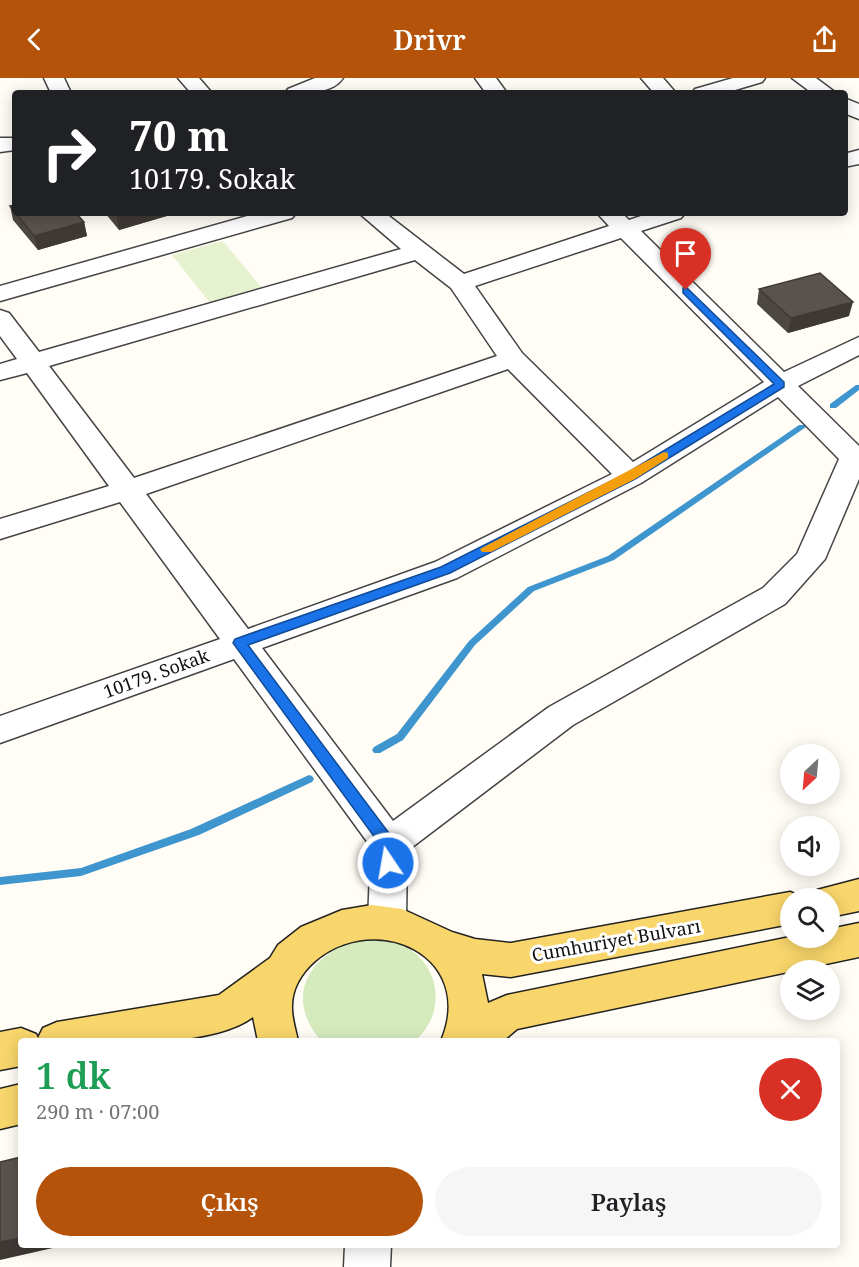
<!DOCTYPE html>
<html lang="tr">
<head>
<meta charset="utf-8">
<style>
	:root { --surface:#fff; --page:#f6f6f6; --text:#202124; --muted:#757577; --accent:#b45309 }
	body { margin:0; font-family:"Noto Serif",serif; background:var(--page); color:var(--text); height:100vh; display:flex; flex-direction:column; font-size:22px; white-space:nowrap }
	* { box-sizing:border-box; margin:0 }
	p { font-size:20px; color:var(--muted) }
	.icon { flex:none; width:33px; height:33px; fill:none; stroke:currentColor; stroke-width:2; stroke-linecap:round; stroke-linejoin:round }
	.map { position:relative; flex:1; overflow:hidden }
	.sheet { position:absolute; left:18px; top:960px; width:822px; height:210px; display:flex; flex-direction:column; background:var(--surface); border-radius:6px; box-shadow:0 3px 15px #0003 }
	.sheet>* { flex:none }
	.top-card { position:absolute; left:12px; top:12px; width:836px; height:126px; border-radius:6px; box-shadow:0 3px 15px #0003; background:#202124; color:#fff; overflow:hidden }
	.needle { width:39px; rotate:206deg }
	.tools { position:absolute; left:780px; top:666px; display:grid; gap:12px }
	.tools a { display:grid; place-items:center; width:60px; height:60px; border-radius:50%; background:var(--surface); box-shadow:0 3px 15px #0003; font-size:30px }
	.pin { position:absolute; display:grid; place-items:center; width:51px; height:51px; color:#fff; margin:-62px -26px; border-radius:50% 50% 50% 0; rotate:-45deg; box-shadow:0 0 6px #0007 }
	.pin .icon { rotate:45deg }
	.me { position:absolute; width:66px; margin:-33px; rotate:348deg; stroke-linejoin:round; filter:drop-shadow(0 0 4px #0008) }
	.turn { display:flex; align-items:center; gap:21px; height:126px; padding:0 18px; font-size:27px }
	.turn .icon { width:78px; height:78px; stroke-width:2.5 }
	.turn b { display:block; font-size:42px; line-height:51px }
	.round { display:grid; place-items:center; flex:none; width:63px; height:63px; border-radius:32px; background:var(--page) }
	.head { display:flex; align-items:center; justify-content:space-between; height:102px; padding:0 18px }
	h1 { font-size:36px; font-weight:600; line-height:45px; color:#1e9e55 }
	.button { display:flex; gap:12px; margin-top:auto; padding:12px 18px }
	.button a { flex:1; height:69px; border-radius:36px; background:var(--accent); color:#fff; font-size:24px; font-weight:600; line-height:69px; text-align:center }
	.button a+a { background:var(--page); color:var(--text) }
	header { display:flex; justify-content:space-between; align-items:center; height:78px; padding:0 18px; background:var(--accent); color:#fff; font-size:27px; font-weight:600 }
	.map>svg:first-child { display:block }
</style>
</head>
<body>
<header><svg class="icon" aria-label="back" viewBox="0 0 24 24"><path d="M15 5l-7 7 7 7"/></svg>Drivr<svg class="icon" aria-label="share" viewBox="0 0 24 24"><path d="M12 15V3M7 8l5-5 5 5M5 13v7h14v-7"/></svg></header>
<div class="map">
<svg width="859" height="1189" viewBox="0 0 859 1189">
	<rect width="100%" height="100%" fill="#fffdf5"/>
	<path fill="#d5ebbd" d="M363,860C377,861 391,861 404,868C442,888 446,936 415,963H321C282,917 311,874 363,860Z"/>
	<path fill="#e6f2cf" d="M223,163L262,210L210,225L172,177Z"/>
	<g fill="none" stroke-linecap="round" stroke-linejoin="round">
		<g fill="#3f96cf" fill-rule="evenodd">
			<path d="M856,307H859V312L836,330H830V326Z"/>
			<path d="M799,347H805L806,349L614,482L534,513L475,567L403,662L380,675H374L372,672L374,669L397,656L469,563L528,509L608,478Z"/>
			<path d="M309,697L312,698L314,701L312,704L199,757L81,798L0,807V799L81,790L191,751Z"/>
		</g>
		<defs>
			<g id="minor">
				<path d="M44,0H64L71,15H51Z"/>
				<path d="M178,0H199L212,15H191Z"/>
				<path d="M315,0H343C332,17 302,15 285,15L288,11Z"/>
				<path d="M475,0H496L507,15H486Z"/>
				<path d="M641,0H663L676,15H654Z"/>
				<path d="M733,0H765L762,4L725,15H692L695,11Z"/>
				<path d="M792,0H816L836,15H812Z"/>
				<path d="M844,20L859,26V41L844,35Z"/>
				<path d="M0,60H15V72L0,74Z"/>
				<path d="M859,72V86L844,89V76Z"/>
				<path d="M258,135H296L292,140L0,223V208Z"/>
				<path d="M359,135H385L464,196L609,148L597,135H622L629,142L650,135H685L681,140L641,153L784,294L859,259V277L798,308L859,368V401L825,481L785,526L573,647L407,773L406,843L401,855L387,860L373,855L368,843L371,769L234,581L0,665V638L220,561L120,424L0,461V441L109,408L27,295L0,302V286L17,281L0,258V232L9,235L39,274L401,171ZM621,160L764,304L633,384L522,275L475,208ZM415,182L451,210L497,278L134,400L49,288ZM508,291L612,396L435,484L248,551L146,416ZM778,319L839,381L797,476L763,510L549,629L393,743L262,570L457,500L641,405Z"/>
				<path d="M345,1167H391L390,1189H344Z"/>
			</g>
			<g id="major">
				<path d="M859,801V833L830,839V820H812L817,812Z"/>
				<path d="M790,814L804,820H790V846L511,899L482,896L488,925L507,917L790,859L830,860V851L859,845V879L517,951L503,963H441C477,878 377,831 315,883C301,895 291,912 292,931C292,941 296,953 298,963H258L253,939C207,974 80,963 21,963V988L0,992V954L21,950L36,956L38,960L43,950L57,944L219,917L270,880L278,867L301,849L342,832L372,827L402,831L452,854L475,861L511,865Z"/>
				<path d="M21,1006V1046L0,1051V1011Z"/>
			</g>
		</defs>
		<use href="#minor" stroke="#444" stroke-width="3"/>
		<use href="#major" stroke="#222" stroke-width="3"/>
		<use href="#minor" fill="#fff" fill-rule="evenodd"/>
		<use href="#major" fill="#f9d66b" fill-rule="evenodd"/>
	</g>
	<g fill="#4d4742">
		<path d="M15,127V135H76L84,144L87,158L38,172L13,142L10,128Z"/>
		<path d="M105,135H177L119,152Z"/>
		<path d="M759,211L849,238L788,255L757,226Z"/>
	</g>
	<g fill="#3f3936">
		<path d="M116,135H177L119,152Z"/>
		<path d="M84,144L87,158L38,172L34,158Z"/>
		<path d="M853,224L849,238L788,255L791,240Z"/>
		<path d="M21,1160V1167H66L0,1182V1164Z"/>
	</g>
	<g fill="#5a524d" stroke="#3f3936" stroke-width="1.5">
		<path d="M15,127V134L10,128Z"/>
		<path d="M16,135H76L84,144L34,158Z"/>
		<path d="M820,195L853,224L791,240L759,211Z"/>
		<path d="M21,1079V1160L0,1164V1084Z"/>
	</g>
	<path fill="#1a73e8" stroke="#114b97" stroke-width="1.5" d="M686,209L784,304V309L635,401L450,495L248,567L394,762L396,766L394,790H383L381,768L233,565L235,561L441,489L627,395L774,306L683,215V210Z"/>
	<path fill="#f59e0b" d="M664,374L668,375V380L635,401L491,474H482L480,471Z"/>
	<g text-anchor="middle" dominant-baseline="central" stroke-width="6" stroke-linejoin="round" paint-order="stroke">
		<g font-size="18" fill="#111" stroke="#fff">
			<text transform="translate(156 595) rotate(-20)">10179. Sokak</text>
			<text transform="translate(616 862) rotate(-10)">Cumhuriyet Bulvarı</text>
		</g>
	</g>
</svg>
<div class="tools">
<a><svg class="needle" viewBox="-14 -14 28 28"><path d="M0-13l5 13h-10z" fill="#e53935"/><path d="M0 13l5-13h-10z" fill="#757577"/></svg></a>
<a><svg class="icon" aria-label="sound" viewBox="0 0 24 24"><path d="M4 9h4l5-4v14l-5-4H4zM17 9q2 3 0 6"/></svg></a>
<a><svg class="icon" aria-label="search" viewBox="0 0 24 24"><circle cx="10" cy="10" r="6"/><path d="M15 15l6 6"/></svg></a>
<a><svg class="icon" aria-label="layers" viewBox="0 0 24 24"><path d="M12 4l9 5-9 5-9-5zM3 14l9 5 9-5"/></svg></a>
</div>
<div class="pin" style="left:686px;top:212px;background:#d93025"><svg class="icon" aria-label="arrive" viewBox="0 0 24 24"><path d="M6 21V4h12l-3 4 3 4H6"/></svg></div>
<svg class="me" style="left:388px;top:785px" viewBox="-20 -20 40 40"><circle r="17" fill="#1a73e8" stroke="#fff" stroke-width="3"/><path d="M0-11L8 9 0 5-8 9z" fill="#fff"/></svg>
<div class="top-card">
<div class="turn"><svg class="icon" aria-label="right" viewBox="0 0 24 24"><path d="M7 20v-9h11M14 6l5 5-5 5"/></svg><div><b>70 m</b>10179. Sokak</div></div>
</div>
<section class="sheet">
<div class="head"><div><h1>1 dk</h1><p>290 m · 07:00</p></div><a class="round" style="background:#d93025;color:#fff"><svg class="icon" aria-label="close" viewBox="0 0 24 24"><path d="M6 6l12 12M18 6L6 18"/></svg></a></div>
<div class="button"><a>Çıkış</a><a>Paylaş</a></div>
</section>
</div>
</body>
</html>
